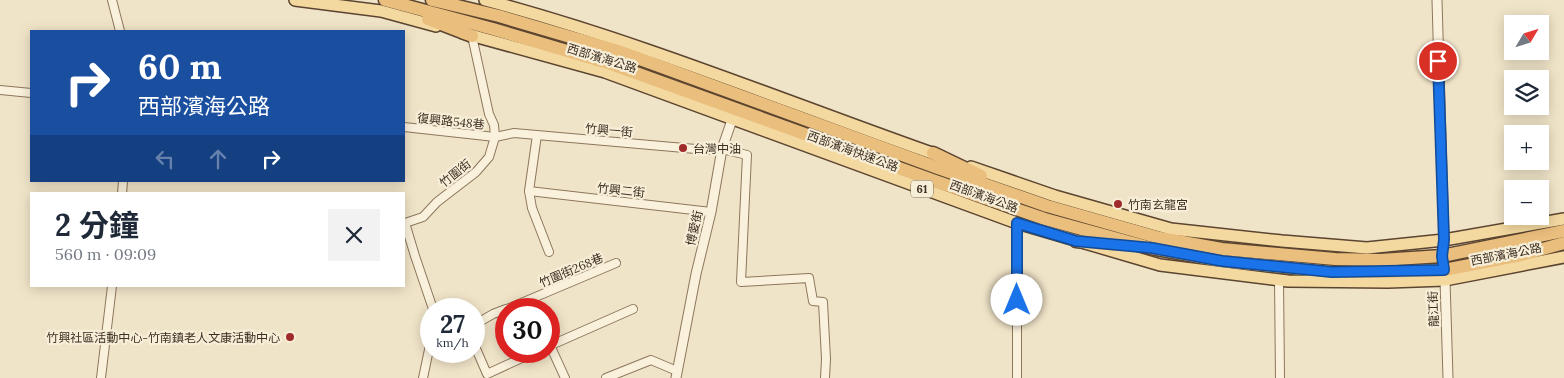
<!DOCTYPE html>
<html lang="zh-TW">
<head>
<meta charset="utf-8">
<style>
	:root { --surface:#fff; --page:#f2f2f3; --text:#1f2937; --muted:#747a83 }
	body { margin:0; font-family:Lora,"Noto Sans TC",serif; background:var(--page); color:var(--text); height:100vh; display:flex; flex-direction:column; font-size:19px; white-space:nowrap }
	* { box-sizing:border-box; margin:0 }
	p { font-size:16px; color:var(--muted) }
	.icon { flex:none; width:28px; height:28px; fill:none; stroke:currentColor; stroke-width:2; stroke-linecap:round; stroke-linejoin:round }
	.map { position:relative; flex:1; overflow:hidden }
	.details { position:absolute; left:30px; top:192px; width:375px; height:95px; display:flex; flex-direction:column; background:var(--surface); border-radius:0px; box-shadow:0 2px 12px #0003 }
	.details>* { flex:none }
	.guide { position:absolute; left:30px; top:30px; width:375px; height:152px; border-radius:0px; box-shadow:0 2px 12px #0003; background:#1a4fa0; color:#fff; overflow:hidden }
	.needle { width:32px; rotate:52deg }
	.tools { position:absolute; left:1504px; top:15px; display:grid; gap:10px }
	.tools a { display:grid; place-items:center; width:45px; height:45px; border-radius:0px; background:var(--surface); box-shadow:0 2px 12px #0003; font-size:25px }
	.speed { position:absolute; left:420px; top:298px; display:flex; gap:10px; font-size:25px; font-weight:700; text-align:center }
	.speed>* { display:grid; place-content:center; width:65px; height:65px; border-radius:50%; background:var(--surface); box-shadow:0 2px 12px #0003; line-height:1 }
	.speed small { font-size:12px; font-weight:400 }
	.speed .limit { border:8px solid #d22; background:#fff; color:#111 }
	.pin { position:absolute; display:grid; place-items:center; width:42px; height:42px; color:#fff; margin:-21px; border:2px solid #fff; border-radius:50%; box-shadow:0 1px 5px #0007 }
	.me { position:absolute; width:55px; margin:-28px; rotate:0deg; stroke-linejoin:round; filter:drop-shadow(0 0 4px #0008) }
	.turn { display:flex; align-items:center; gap:18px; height:105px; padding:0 25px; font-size:22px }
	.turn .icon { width:65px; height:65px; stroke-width:2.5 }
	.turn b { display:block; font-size:35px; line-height:42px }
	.lanes { display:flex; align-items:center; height:48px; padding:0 25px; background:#0003; justify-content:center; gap:25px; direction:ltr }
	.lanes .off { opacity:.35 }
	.round { display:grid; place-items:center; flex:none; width:52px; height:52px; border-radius:0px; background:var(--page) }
	.overview { display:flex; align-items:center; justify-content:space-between; height:85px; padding:0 25px }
	h1 { font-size:30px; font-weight:700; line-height:38px }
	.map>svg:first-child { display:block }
</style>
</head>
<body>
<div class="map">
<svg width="1564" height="378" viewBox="0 0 1564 378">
	<rect width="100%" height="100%" fill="#f0e4c8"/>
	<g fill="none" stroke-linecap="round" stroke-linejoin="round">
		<defs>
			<g id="minor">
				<path d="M112,0L120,31"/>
				<path d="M0,90L31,93"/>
				<path d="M404,127L495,137L514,133L707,150L722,149L747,155L741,282L809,278L813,301L823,302L826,359L825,378"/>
				<path d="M537,135L529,191L532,208L549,252"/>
				<path d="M529,191L711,212"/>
				<path d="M122,194L123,181"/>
				<path d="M1279,279L1280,378"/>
				<path d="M433,309L415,256L405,223L423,217L437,202L476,172L489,157L495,137L494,125L489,114L472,36"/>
				<path d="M507,309L616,263"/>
				<path d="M474,325L493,314L506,309"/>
				<path d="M549,343L565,378"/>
				<path d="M474,344L487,374L537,351"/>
				<path d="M549,346L633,309"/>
				<path d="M101,378L112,286"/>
				<path d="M423,378L431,340"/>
				<path d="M606,378L651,360L677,371"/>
				<path d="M1017,378V223"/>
			</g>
			<g id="tertiary">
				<path d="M1437,0L1444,240L1442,256L1445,280L1448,378"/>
				<path d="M676,378L696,274L711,212L722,149L734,114"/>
			</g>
			<g id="primary">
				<path d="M295,0L381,11L436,26"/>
				<path d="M485,0C640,41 789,103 940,156"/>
				<path d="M463,33L605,72L1017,223L1160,265L1288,281L1388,282L1445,280L1564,257"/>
				<path d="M971,167L1055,196L1171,229L1282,241L1367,248L1444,240L1564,219"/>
			</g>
			<g id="trunk">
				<path d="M385,0L493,29L611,64L935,181L1045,219L1151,248L1222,261L1332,272H1381L1444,270L1521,255L1564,243"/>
				<path d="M432,0L499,16L618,51L938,168L1047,206L1160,238L1222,249L1335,259L1380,260L1442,256L1564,231"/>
				<path d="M428,19L472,36"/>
				<path d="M933,153L981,176"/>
				<path d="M1076,241L1116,245"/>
			</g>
		</defs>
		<use href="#minor" stroke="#8d765c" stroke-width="10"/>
		<use href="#tertiary" stroke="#8d765c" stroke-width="11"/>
		<use href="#primary" stroke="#5b4430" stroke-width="14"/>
		<use href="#trunk" stroke="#5b4430" stroke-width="15"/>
		<use href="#minor" stroke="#faf1dc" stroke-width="8"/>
		<use href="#tertiary" stroke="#faf1dc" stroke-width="9"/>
		<use href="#primary" stroke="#f3d9a0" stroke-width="11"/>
		<use href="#trunk" stroke="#eabe7c" stroke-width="12"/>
	</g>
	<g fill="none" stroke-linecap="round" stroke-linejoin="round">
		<defs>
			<path id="route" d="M1017,300V223L1076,241L1152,248L1222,261L1332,272L1444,270L1442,256L1444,240L1438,61"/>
		</defs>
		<use href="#route" stroke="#114b97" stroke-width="12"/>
		<use href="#route" stroke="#1a73e8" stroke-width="9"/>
	</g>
	<g fill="#9e2a2b" stroke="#f7eed8" stroke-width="2">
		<circle cx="683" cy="148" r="5"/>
		<circle cx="1118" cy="204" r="5"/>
		<circle cx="290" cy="337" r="5"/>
	</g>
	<g text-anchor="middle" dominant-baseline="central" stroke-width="4.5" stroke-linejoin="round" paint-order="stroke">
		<rect fill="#f7eed8" stroke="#756857" stroke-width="1" x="911" y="180.5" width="22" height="17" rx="4"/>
		<g font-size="11" font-weight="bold" fill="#3d2e20">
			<text x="922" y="189">61</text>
		</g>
		<g font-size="12" fill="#3d2e20" stroke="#f7eed8">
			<text transform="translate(602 58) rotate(17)">西部濱海公路</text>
			<text transform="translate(451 121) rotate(6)">復興路548巷</text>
			<text transform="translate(609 130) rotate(5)">竹興一街</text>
			<text transform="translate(853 151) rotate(20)">西部濱海快速公路</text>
			<text transform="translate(455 173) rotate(-39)">竹圍街</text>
			<text transform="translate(621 190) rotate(6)">竹興二街</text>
			<text transform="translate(984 196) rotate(20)">西部濱海公路</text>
			<text transform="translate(694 228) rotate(-77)">博愛街</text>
			<text transform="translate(1506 254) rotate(-11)">西部濱海公路</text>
			<text transform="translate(571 270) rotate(-23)">竹圍街268巷</text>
			<text transform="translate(1433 309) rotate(-92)">龍江街</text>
		</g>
		<g font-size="12" fill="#3d2e20" stroke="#f7eed8" text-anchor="start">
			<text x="693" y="148">台灣中油</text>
			<text x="1128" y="204">竹南玄龍宮</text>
			<text x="280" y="337" text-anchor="end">竹興社區活動中心-竹南鎮老人文康活動中心</text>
		</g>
	</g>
</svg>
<div class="tools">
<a><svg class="needle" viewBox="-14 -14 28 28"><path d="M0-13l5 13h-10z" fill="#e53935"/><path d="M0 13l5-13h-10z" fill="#747a83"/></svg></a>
<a><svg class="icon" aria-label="layers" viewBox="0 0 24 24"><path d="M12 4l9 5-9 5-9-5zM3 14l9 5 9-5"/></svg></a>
<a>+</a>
<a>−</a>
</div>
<div class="speed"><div>27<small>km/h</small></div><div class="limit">30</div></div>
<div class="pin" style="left:1438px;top:61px;background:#d93025"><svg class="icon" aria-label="arrive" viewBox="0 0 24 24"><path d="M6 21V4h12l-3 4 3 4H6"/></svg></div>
<svg class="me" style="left:1017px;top:300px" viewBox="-20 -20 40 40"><circle r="19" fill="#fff"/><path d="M0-13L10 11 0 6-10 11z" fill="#1a73e8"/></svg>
<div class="guide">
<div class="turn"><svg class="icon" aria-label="right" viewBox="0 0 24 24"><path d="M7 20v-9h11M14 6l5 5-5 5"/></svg><div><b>60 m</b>西部濱海公路</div></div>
<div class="lanes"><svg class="icon off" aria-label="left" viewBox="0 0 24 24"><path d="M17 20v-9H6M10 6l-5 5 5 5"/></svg><svg class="icon off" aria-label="ahead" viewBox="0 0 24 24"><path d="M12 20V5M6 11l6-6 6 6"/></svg><svg class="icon" aria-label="right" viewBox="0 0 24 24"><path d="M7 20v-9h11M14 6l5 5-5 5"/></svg></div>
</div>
<section class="details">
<div class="overview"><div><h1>2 分鐘</h1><p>560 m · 09:09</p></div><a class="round"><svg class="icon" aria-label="close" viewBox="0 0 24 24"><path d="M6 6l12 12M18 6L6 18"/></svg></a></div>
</section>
</div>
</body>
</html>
